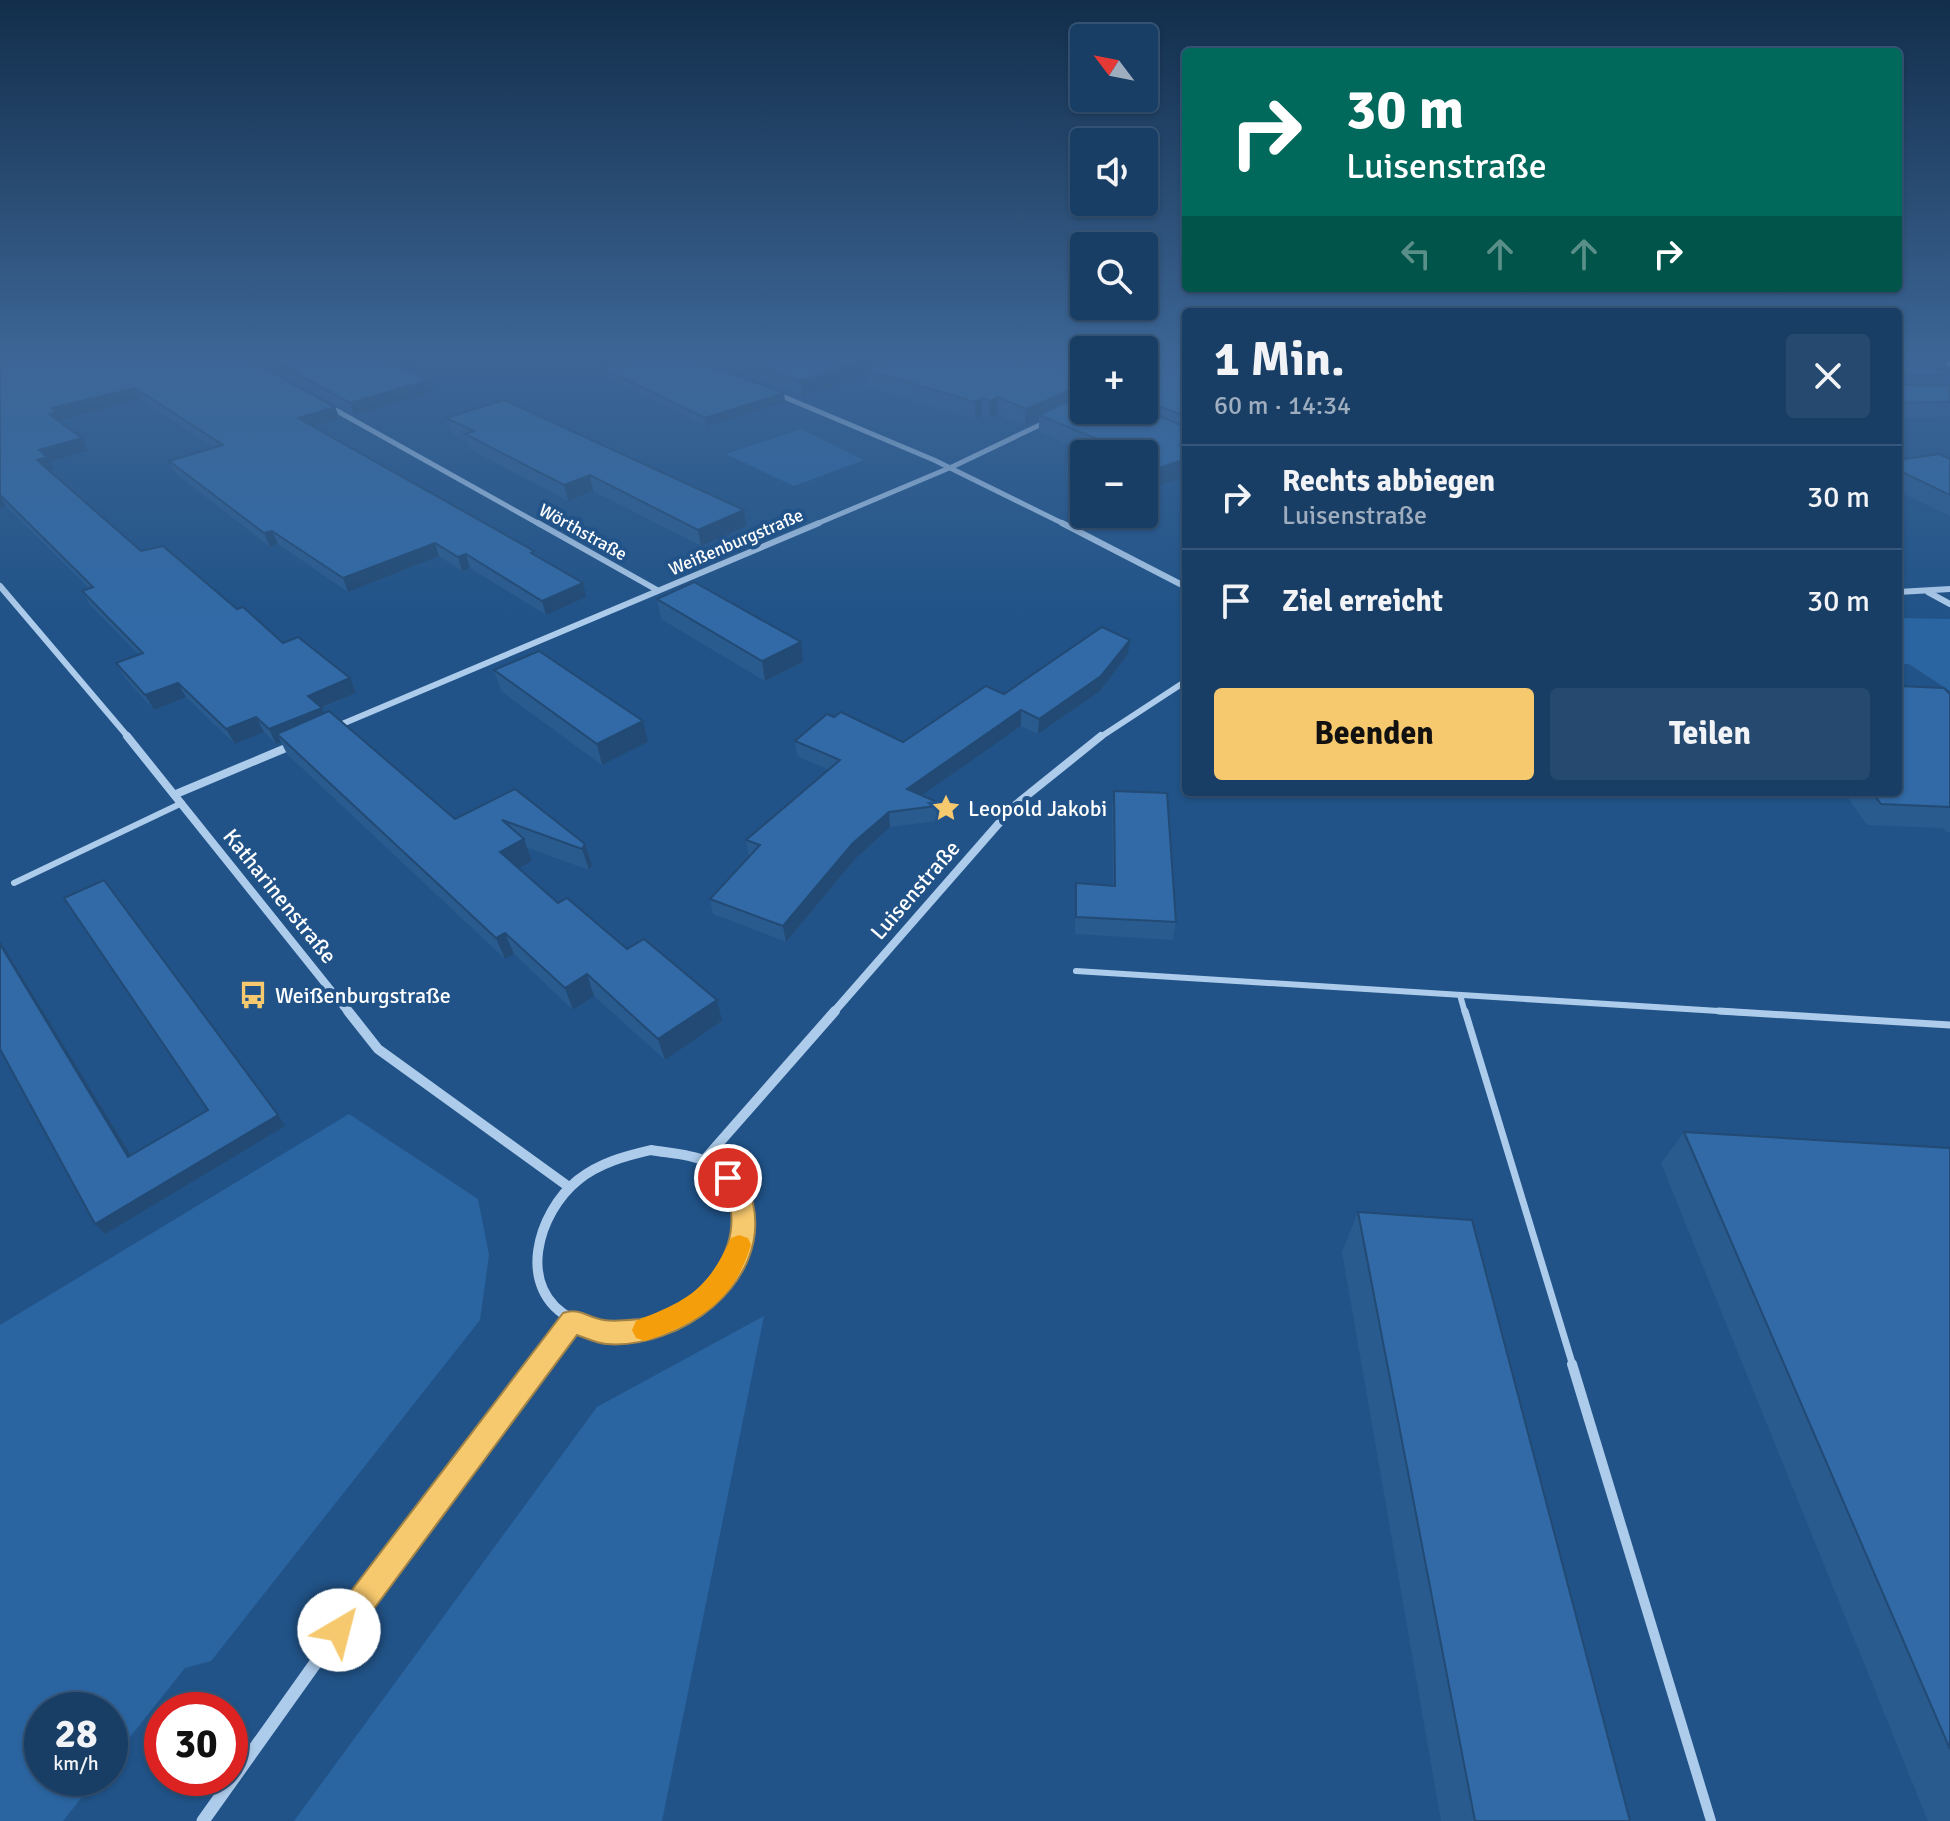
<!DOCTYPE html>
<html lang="de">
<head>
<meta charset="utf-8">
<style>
	:root { --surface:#193e66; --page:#26496f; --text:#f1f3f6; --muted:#9faebf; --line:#37577a; --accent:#f7c96e }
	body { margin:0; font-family:Signika,sans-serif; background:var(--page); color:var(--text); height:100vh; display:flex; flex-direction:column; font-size:30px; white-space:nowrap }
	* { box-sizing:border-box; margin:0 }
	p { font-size:26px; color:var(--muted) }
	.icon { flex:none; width:44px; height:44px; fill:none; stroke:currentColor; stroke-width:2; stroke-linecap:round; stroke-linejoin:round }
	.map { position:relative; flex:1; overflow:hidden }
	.sheet { position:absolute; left:1182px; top:308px; width:720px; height:488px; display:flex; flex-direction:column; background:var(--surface); border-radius:8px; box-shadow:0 2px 6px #0004,0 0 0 2px var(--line) }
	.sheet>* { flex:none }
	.hud { position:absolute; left:1182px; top:48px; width:720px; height:244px; border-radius:8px; box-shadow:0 2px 6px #0004,0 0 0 2px var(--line); background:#00695c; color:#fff; overflow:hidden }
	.needle { width:52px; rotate:302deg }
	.buttons { position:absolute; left:1070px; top:24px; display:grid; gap:16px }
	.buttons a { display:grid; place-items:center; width:88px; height:88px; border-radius:8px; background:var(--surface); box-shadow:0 2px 6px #0004,0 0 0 2px var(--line); font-size:40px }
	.speed { position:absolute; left:24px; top:1692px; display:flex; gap:16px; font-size:40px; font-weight:700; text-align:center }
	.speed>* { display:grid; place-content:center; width:104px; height:104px; border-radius:50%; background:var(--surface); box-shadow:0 2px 6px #0004,0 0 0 2px var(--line); line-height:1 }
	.speed small { font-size:20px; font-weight:400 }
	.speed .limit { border:12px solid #d22; background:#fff; color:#111 }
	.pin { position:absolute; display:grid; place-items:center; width:68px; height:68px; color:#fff; margin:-34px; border:4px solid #fff; border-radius:50%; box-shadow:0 2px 8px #0007 }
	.me { position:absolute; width:88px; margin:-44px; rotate:37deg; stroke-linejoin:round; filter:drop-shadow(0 0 6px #0008) }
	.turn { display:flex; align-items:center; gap:28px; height:168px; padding:0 32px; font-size:36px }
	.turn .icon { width:104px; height:104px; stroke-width:2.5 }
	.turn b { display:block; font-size:56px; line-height:68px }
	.lanes { display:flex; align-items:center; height:76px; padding:0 32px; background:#0003; justify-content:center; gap:40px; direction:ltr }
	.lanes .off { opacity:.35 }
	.round { display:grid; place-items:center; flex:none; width:84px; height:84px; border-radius:8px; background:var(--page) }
	.summary { display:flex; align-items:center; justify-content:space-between; height:136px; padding:0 32px }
	h1 { font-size:48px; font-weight:700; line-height:60px }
	.button { display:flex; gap:16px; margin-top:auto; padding:16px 32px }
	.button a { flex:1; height:92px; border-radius:8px; background:var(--accent); color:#111; font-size:32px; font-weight:700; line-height:92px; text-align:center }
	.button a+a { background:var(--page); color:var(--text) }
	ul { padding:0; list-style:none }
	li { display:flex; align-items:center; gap:24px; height:104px; padding:0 32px; border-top:2px solid var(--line) }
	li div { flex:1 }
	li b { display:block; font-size:30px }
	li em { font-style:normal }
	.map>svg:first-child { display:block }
</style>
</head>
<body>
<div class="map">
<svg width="1950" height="1821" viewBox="0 0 1950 1821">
	<rect width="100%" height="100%" fill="#215388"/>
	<g fill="#2b65a1">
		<path d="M801,429L864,460L794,486L726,454Z"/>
		<path d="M1898,618L1950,619V691L1909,664H1898Z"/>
		<path d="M349,1114L478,1199L489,1255L480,1320L211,1661L185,1668L110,1762V1710H42V1778H97L63,1821H0V1325Z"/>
		<path d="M764,1316L662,1821H294L597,1407Z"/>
	</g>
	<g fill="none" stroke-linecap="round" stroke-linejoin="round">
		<g stroke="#adcbea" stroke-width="6">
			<path d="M14,883L182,803"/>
			<path d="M1076,971L1751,1013"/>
			<path d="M1460,995L1465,1013"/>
		</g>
		<g stroke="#adcbea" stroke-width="7">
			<path d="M1465,1011L1573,1366"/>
			<path d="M1719,1011L1950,1025"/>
		</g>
		<path stroke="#adcbea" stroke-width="10" d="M1572,1364L1711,1821"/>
		<g stroke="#adcbea" stroke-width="5">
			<path d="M1941,359L1950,364"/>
			<path d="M777,394L934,460L1066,525"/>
			<path d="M330,407L541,525"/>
			<path d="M814,525L954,466L1046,422"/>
		</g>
		<g stroke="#adcbea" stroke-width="6">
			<path d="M538,523L657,590"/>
			<path d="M1062,523L1186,587"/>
			<path d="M0,586L129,738"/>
			<path d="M1898,592L1950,589"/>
			<path d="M1928,592L1950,604"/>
			<path d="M335,727L819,523"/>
			<path d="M1099,738L1186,681"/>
		</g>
		<g stroke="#adcbea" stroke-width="8">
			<path d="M127,736L349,1013"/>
			<path d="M176,794L293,745"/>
			<path d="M833,1013L1014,806L1101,736"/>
		</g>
		<g stroke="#adcbea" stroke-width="10">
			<path d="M348,1011L378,1049L569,1187"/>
			<path d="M651,1150C667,1153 690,1154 705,1161C803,1213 685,1377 572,1319C514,1289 538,1212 578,1180C599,1163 625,1156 651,1150Z"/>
			<path d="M705,1159L835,1011"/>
			<path d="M538,1366L572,1322"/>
		</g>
		<path stroke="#adcbea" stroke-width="13" d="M203,1821L339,1630L540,1364"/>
	</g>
	<g fill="#2a5b8f">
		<path d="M0,359L335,407L340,419L314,427L535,555L586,597L546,615L470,568L462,571L439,556L348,592L278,544L270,547L175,473L169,461L213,448L141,399L61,420L63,424L82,438L88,451L50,462L54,470L50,471L141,551L237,609L283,643L356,693L322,708L324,713L455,819L515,789L585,844L592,865L589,870L528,848L532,861L518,868L558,903L627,949L722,1021L665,1060L594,996L573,1010L514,954L505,959L287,754L281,742L276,744L264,732L235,744L186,697L154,710L125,678L116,663L139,655L90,605L82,591L89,588L6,506L0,508Z"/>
		<path d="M254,359H415L416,362L400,366L433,392L354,415Z"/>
		<path d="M701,359H855L863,361L864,377L802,396Z"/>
		<path d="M1144,359H1164L1160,361L1165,363V359H1186V476L1144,491V454L1087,453L1039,432V420L1025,426L998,414L990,418L982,415L975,419L867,387L866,370L1084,410H1144Z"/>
		<path d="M1898,359H1948L1944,367L1926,364L1950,374L1945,385H1950V417L1898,418Z"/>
		<path d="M602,368L784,393L785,402L706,426L604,376Z"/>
		<path d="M446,418L744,510L747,526L701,546L593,491L568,501L470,449L467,441L451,433Z"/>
		<path d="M1084,454V487L1066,479L1067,462Z"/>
		<path d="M1950,459V516L1898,491V460Z"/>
		<path d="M657,599L801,642L803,662L765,681L661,619Z"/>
		<path d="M1128,654L1100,691L1038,734L1021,726L922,795L944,805V820L890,827L855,859L786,942L713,914L710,899L750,856H749L746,840L829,770L797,756L795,741L903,742L1004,694Z"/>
		<path d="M494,670L648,742L602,765L501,691Z"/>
		<path d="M1950,694V832H1946L1943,828L1867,825L1844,792H1898Z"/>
		<path d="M1114,791L1176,922L1173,940L1075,934L1076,883L1113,885L1112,808Z"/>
		<path d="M1684,1132L1950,1148V1821H1928L1661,1163Z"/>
		<path d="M1358,1212L1630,1821H1441L1342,1252Z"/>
	</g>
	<g fill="#224a74">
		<path d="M384,359H415L416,362L387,370Z"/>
		<path d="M1144,359H1164L1144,370Z"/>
		<path d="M863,361L864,377L802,396L800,381Z"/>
		<path d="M429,380L433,392L354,415L350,403Z"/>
		<path d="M1084,384V400L1039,415V420L1025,426L1026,409Z"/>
		<path d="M135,388L141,399L61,420L63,424L49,414L52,408Z"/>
		<path d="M784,393L785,402L706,426L705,418Z"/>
		<path d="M998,397V414L990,418V401Z"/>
		<path d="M982,398V415L975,419V402Z"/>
		<path d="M335,407L340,419L303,430L298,418Z"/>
		<path d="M82,438L88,451L50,462L54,470L44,473L37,460L39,450Z"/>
		<path d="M1186,459V476L1144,491V473Z"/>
		<path d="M590,475L593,491L568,501L564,485Z"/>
		<path d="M0,496L6,506L0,508Z"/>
		<path d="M744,510L747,526L701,546L698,530Z"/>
		<path d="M272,531L278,544L270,547L264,533Z"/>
		<path d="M435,543L439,556L348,592L343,578Z"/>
		<path d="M466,554L470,568L462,571L458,557Z"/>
		<path d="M583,583L586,597L546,615L542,601Z"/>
		<path d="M1130,640L1128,654L1100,691L1038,734L1039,719Z"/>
		<path d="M801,642L803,662L765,681L762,661Z"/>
		<path d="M350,678L356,693L315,710L308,696Z"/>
		<path d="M178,683L186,697L154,710L145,695Z"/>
		<path d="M322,708L329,723L277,734L281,742L276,744L269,729Z"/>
		<path d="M1021,710V726L908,805L907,789Z"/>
		<path d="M256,717L264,732L235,744L226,729Z"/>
		<path d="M643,721L648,742L602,765L597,744Z"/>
		<path d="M889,812L890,827L855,859L786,942L783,926L853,843Z"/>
		<path d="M524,839L532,861L508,874L500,852Z"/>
		<path d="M585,844L592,865L589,870L582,849Z"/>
		<path d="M505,933L514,954L505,959L496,938Z"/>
		<path d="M0,941L138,1167L128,1157L0,944Z"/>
		<path d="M587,974L594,996L573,1010L565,988Z"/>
		<path d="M717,1000L722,1021L665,1060L658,1039Z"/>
		<path d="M278,1115L285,1126L105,1234L95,1224Z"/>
	</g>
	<g fill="#316aa6" stroke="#224a74" stroke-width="2">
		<path d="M0,359H248L335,407L298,418L534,551L531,553L583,583L542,601L466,554L458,557L435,543L343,578L272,531L264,533L169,461L223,445L135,388L52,408L56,412L49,414L82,438L39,450L47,457L37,460L141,551L163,546L237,609L243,607L283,643L298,637L350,678L308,696L322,708L269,729L256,717L226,729L178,683L145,695L116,663L143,653L82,591L93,587L0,495Z"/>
		<path d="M270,359H384L429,380L350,403Z"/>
		<path d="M637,359H691L784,393L705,418L602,368Z"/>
		<path d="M740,359H855L863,361L800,381Z"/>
		<path d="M885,359H1084V384L1026,409L998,397L990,401L982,398L975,402L866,370Z"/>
		<path d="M1155,359L1186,371V417L1144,400V363Z"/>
		<path d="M1898,359H1914L1950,374L1905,376L1901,379L1903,385H1950V402L1898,403Z"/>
		<path d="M1084,394V410H1144L1186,427V459L1144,473V454H1084L1107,443L1039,415Z"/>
		<path d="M504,400L744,510L698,530L590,475L564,485L465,434L474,431L446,418Z"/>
		<path d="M1084,454V469L1067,462Z"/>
		<path d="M1939,454L1950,459V495L1898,470V460Z"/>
		<path d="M694,582L801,642L762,661L657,599Z"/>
		<path d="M1102,627L1130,640L1101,676L1039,719L1021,710L907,789L944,805L889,812L853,843L783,926L710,899L760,845L746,840L840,760L795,741L827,714L834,717L841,712L903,742L986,686L1004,694Z"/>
		<path d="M539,651L643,721L597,744L494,670Z"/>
		<path d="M1898,686L1944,688L1950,694V807L1881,804L1872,792H1898Z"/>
		<path d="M329,711L455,819L515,789L585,844L582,849L502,820L524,839L500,852L558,903L567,898L627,949L644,939L717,1000L658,1039L587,974L565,988L505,933L496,938L277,734Z"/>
		<path d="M1114,791L1167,793L1176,922L1076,917V883L1115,886Z"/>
		<path d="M104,880L278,1115L95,1224L0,1049V944L128,1157L208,1110L64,898Z"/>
		<path d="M1684,1132L1950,1148V1749Z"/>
		<path d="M1358,1212L1472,1220L1630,1821H1475Z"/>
	</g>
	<linearGradient id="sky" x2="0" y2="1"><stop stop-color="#122e4b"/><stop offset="0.58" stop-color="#3d6696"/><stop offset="1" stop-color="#3d6696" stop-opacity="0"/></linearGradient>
	<rect width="1950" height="614" fill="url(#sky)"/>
	<path fill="#f7c96e" stroke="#a18348" stroke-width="2" d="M728,1168L736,1171C741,1181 750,1192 753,1203C771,1284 679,1350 606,1344C596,1343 586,1338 577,1335L350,1641L339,1645L329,1641L324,1630L329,1620L563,1313C578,1307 589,1318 604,1320C614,1322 630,1320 640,1319C691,1311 741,1258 730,1205C728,1196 721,1186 717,1178L720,1171Z"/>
	<path fill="#f59e0b" d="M739,1235L748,1238L751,1245C734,1302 697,1323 645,1341L636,1338L632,1330L636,1321C688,1300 707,1291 731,1238Z"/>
	<defs>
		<symbol id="sight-bare" viewBox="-9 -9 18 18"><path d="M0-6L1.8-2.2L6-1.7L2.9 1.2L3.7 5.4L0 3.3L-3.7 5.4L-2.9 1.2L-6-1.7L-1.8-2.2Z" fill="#f7c96e" stroke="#215388" stroke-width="2.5" paint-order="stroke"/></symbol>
		<symbol id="bus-bare" viewBox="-9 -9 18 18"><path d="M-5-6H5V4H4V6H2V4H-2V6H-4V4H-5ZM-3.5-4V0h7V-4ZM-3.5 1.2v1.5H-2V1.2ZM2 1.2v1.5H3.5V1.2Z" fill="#f7c96e" stroke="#215388" stroke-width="2.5" paint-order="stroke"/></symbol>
	</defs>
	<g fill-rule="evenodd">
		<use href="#sight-bare" x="926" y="788" width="40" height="40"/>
		<use href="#bus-bare" x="233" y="975" width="40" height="40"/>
	</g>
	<g text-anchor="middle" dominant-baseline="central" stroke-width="8" stroke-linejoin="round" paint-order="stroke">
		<g font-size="18" fill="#fff" stroke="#215388">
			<text transform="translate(583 532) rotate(29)">Wörthstraße</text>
			<text transform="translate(736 542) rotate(-23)">Weißenburgstraße</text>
		</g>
		<g font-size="22" fill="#fff" stroke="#215388" text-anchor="start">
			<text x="968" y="808">Leopold Jakobi</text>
			<text x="275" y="995">Weißenburgstraße</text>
		</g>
		<g font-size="22" fill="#fff" stroke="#215388">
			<text transform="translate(915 890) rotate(-49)">Luisenstraße</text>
			<text transform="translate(280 896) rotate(51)">Katharinenstraße</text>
		</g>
	</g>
</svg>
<div class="buttons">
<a><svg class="needle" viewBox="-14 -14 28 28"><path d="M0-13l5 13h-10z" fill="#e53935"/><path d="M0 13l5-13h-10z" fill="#9faebf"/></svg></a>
<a><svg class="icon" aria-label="sound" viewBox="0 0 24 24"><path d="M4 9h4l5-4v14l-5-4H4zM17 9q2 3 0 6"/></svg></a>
<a><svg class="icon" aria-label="search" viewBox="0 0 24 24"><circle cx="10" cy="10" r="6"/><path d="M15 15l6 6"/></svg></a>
<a>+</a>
<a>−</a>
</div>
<div class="speed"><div>28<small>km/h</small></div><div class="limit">30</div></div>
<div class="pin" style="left:728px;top:1178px;background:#d93025"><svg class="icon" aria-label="arrive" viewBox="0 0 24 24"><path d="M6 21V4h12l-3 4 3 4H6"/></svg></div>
<svg class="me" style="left:339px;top:1630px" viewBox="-20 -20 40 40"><circle r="19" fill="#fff"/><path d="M0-13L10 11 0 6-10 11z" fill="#f7c96e"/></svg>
<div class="hud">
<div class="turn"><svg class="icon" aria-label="right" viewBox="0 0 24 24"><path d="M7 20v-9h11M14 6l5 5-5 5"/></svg><div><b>30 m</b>Luisenstraße</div></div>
<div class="lanes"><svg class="icon off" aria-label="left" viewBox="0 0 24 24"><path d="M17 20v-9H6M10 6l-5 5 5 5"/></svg><svg class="icon off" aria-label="ahead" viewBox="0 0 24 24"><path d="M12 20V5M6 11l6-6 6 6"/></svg><svg class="icon off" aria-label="ahead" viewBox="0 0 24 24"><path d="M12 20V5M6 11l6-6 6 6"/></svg><svg class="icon" aria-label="right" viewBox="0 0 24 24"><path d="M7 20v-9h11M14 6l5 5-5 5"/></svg></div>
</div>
<section class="sheet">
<div class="summary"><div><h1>1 Min.</h1><p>60 m · 14:34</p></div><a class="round"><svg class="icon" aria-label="close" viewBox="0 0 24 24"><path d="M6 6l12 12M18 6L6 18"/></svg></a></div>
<ul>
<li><svg class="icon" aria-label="right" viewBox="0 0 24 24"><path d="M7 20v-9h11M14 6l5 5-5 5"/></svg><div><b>Rechts abbiegen</b><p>Luisenstraße</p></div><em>30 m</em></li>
<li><svg class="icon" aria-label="arrive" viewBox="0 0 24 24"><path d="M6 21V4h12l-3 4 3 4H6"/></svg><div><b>Ziel erreicht</b></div><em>30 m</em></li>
</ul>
<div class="button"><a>Beenden</a><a>Teilen</a></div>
</section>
</div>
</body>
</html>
